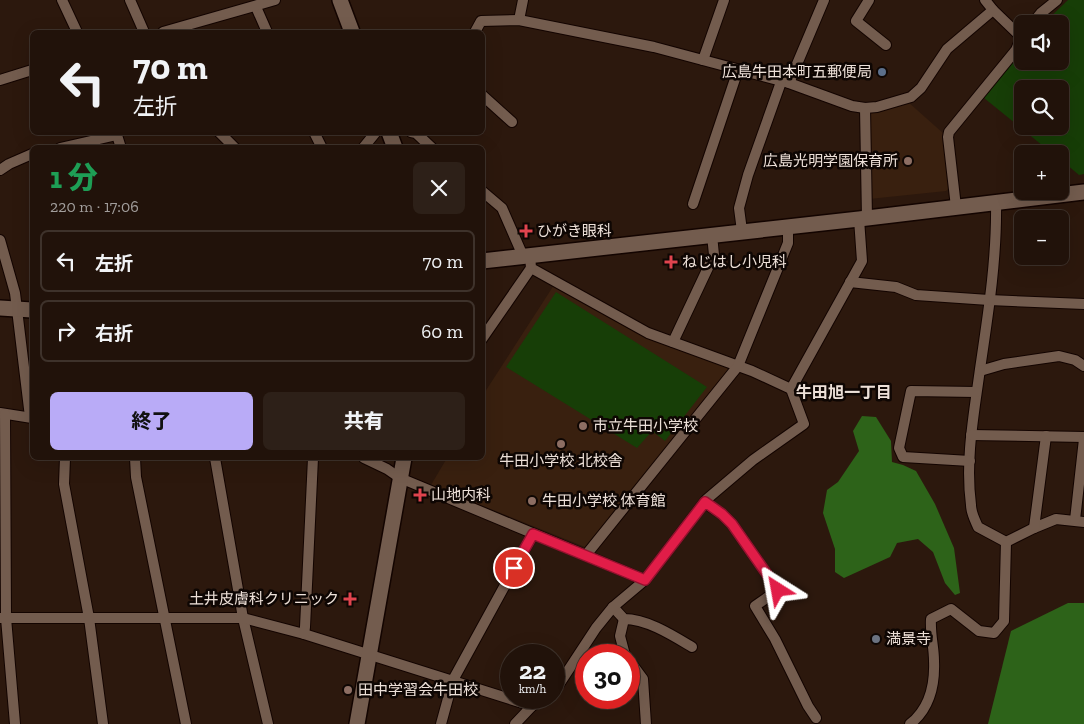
<!DOCTYPE html>
<html lang="ja">
<head>
<meta charset="utf-8">
<style>
	:root { --surface:#21120a; --page:#2d2018; --text:#f1f3f6; --muted:#a29e9c; --line:#3e322b; --accent:#b9abf7 }
	body { margin:0; font-family:"Zilla Slab","Noto Sans JP",serif; background:var(--page); color:var(--text); height:100vh; display:flex; flex-direction:column; font-size:19px; white-space:nowrap }
	* { box-sizing:border-box; margin:0 }
	p { font-size:16px; color:var(--muted) }
	.icon { flex:none; width:28px; height:28px; fill:none; stroke:currentColor; stroke-width:2; stroke-linecap:round; stroke-linejoin:round }
	.map { position:relative; flex:1; overflow:hidden }
	.sheet { position:absolute; left:30px; top:145px; width:455px; height:315px; display:flex; flex-direction:column; background:var(--surface); border-radius:8px; box-shadow:0 5px 20px #0002,0 0 0 1px var(--line) }
	.sheet>* { flex:none }
	.hud { position:absolute; left:30px; top:30px; width:455px; height:105px; border-radius:8px; box-shadow:0 5px 20px #0002,0 0 0 1px var(--line); background:#21120a; color:var(--text); overflow:hidden }
	.controls { position:absolute; left:1014px; top:15px; display:grid; gap:10px }
	.controls a { display:grid; place-items:center; width:55px; height:55px; border-radius:8px; background:var(--surface); box-shadow:0 5px 20px #0002,0 0 0 1px var(--line); font-size:25px }
	.speed { position:absolute; left:500px; top:644px; display:flex; gap:10px; font-size:25px; font-weight:700; text-align:center }
	.speed>* { display:grid; place-content:center; width:65px; height:65px; border-radius:50%; background:var(--surface); box-shadow:0 5px 20px #0002,0 0 0 1px var(--line); line-height:1 }
	.speed small { font-size:12px; font-weight:400 }
	.speed .limit { border:8px solid #d22; background:#fff; color:#111 }
	.pin { position:absolute; display:grid; place-items:center; width:42px; height:42px; color:#fff; margin:-21px; border:2px solid #fff; border-radius:50%; box-shadow:0 1px 5px #0007 }
	.me { position:absolute; width:55px; margin:-28px; rotate:326deg; stroke-linejoin:round; filter:drop-shadow(0 0 4px #0008) }
	.turn { display:flex; align-items:center; gap:18px; height:105px; padding:0 20px; font-size:22px }
	.turn .icon { width:65px; height:65px; stroke-width:2.5 }
	.turn b { display:block; font-size:35px; line-height:42px }
	.round { display:grid; place-items:center; flex:none; width:52px; height:52px; border-radius:8px; background:var(--page) }
	.head { display:flex; align-items:center; justify-content:space-between; height:85px; padding:0 20px }
	h1 { font-size:30px; font-weight:800; line-height:38px; color:#1e9e55 }
	.primary-button { display:flex; gap:10px; margin-top:auto; padding:10px 20px }
	.primary-button a { flex:1; height:58px; border-radius:8px; background:var(--accent); color:#111; font-size:20px; font-weight:800; line-height:58px; text-align:center }
	.primary-button a+a { background:var(--page); color:var(--text) }
	ul { padding:0; list-style:none }
	li { display:flex; align-items:center; gap:15px; height:62px; margin:0 10px 8px; padding:0 10px; border:2px solid var(--line); border-radius:8px }
	li div { flex:1 }
	li b { display:block; font-size:19px }
	li em { font-style:normal }
	.map>svg:first-child { display:block }
</style>
</head>
<body>
<div class="map">
<svg width="1084" height="724" viewBox="0 0 1084 724">
	<rect width="100%" height="100%" fill="#2c180d"/>
	<g fill="#39200f">
		<path d="M908,102L944,134L949,188L946,191L869,199L868,112Z"/>
		<path d="M554,285L727,366L728,373L585,547L431,485L447,458H482L483,395Z"/>
	</g>
	<g fill="#173e07" fill-rule="evenodd">
		<path d="M1068,0H1084V174L1079,175L1060,159V154H1053L984,98L1022,49V61H1060V24H1043ZM1022,89H1060V126H1022Z"/>
		<path d="M556,292L707,387L665,441L652,431L637,448L506,367Z"/>
	</g>
	<g fill="#2d6319">
		<path d="M862,416L876,417L891,441L892,462L903,465L916,471L935,504L954,548L960,593L955,595L945,583L933,552L918,539L897,543L890,557L844,578L835,572V549L823,513L827,490L838,482L859,451L853,431Z"/>
		<path d="M1068,603H1084V724H988L1011,631Z"/>
	</g>
	<g fill="none" stroke-linecap="round" stroke-linejoin="round">
		<defs>
			<g id="street">
				<path d="M62,0L77,32"/>
				<path d="M130,0L144,32"/>
				<path d="M869,0L856,21L886,45"/>
				<path d="M985,0L993,10"/>
				<path d="M256,7L267,32"/>
				<path d="M519,20L523,0"/>
				<path d="M1032,24L1041,13L1057,0"/>
				<path d="M163,32L275,0"/>
				<path d="M475,32L481,21L519,20L654,47L789,83L852,106L865,108L877,107L911,97L921,88L947,49L993,10L1021,37"/>
				<path d="M703,60L724,0"/>
				<path d="M0,80L32,70"/>
				<path d="M789,83L824,0"/>
				<path d="M482,95L512,122"/>
				<path d="M865,108L867,218"/>
				<path d="M116,132L121,148"/>
				<path d="M219,132L235,148"/>
				<path d="M314,132L321,146"/>
				<path d="M411,132L416,133L432,148"/>
				<path d="M60,148L117,135"/>
				<path d="M363,148L376,132"/>
				<path d="M0,170L9,164L32,154"/>
				<path d="M482,191L502,208L523,256"/>
				<path d="M996,203C997,258 988,315 980,369C974,414 965,460 971,505C971,513 975,520 978,527L1006,542L1034,528L1056,519L1084,522"/>
				<path d="M693,204L738,70"/>
				<path d="M956,207L948,137L949,132L1016,50L1022,35"/>
				<path d="M742,231L739,208L748,175L781,82"/>
				<path d="M0,240L15,293L30,417"/>
				<path d="M530,255L531,268L648,333L752,371L791,389"/>
				<path d="M850,282L896,287L916,295L989,300L1084,304"/>
				<path d="M482,339L531,268"/>
				<path d="M673,342L714,255L712,235"/>
				<path d="M980,371L1004,364L1059,356L1075,360L1084,366"/>
				<path d="M0,413L32,418"/>
				<path d="M5,414L6,618L15,724"/>
				<path d="M971,435L1084,437"/>
				<path d="M65,458L64,484L89,618L103,724"/>
				<path d="M135,458L136,477L186,724"/>
				<path d="M215,458L243,618L268,724"/>
				<path d="M364,458L387,469L400,478L645,580"/>
				<path d="M970,461L903,457L899,448L911,391L976,392"/>
				<path d="M705,503L722,514L732,524L778,590L755,606L775,639L808,706L816,718"/>
				<path d="M1075,520L1084,439"/>
				<path d="M1034,528L1046,436"/>
				<path d="M586,555L738,366L788,243V226"/>
				<path d="M613,607L624,619C647,619 672,635 692,647"/>
				<path d="M0,618H243L304,634L532,706"/>
				<path d="M624,619L620,636L625,655"/>
				<path d="M304,634L305,627L313,458"/>
				<path d="M629,660L643,679L646,724"/>
				<path d="M554,692L596,628L613,607L645,580L707,499L753,460L804,424L791,389L862,261L859,219"/>
				<path d="M441,724L453,680L533,534"/>
				<path d="M515,724L532,706L545,698"/>
				<path d="M910,724C929,709 935,685 934,661C934,646 930,635 931,619L951,609L979,631L994,633L1004,621L1006,542"/>
			</g>
			<g id="secondary">
				<path d="M340,0L352,32"/>
				<path d="M389,132L395,148"/>
				<path d="M482,261L859,219L1084,192"/>
				<path d="M0,308L32,310"/>
				<path d="M357,724L404,458"/>
			</g>
		</defs>
		<use href="#street" stroke="#130400" stroke-width="12"/>
		<use href="#secondary" stroke="#130400" stroke-width="18"/>
		<use href="#street" stroke="#735c4e" stroke-width="10"/>
		<use href="#secondary" stroke="#735c4e" stroke-width="15"/>
	</g>
	<g fill="none" stroke-linecap="round" stroke-linejoin="round">
		<defs>
			<path id="route" d="M514,568L533,534L645,580L705,502L722,514L732,524L778,590"/>
		</defs>
		<use href="#route" stroke="#92132f" stroke-width="12"/>
		<use href="#route" stroke="#e11d48" stroke-width="9"/>
	</g>
	<circle fill="#5c6f8a" stroke="#0e0603" stroke-width="2" cx="882" cy="72" r="5"/>
	<g fill="#8d6e63" stroke="#0e0603" stroke-width="2">
		<circle cx="908" cy="161" r="5"/>
		<circle cx="583" cy="426" r="5"/>
		<circle cx="561" cy="444" r="5"/>
		<circle cx="532" cy="501" r="5"/>
		<circle cx="348" cy="690" r="5"/>
	</g>
	<g fill="#e0444e" stroke="#0e0603" stroke-width="2">
		<path d="M523.5 223.5h5v5h5v5h-5v5h-5v-5h-5v-5h5z"/>
		<path d="M668.5 254.5h5v5h5v5h-5v5h-5v-5h-5v-5h5z"/>
		<path d="M417.5 487.5h5v5h5v5h-5v5h-5v-5h-5v-5h5z"/>
		<path d="M347.5 591.5h5v5h5v5h-5v5h-5v-5h-5v-5h5z"/>
	</g>
	<circle fill="#6b7280" stroke="#0e0603" stroke-width="2" cx="876" cy="639" r="5"/>
	<g text-anchor="middle" dominant-baseline="central" stroke-width="5" stroke-linejoin="round" paint-order="stroke">
		<g font-size="15" fill="#ede0d8" stroke="#0e0603" text-anchor="start">
			<text x="872" y="72" text-anchor="end">広島牛田本町五郵便局</text>
			<text x="898" y="161" text-anchor="end">広島光明学園保育所</text>
			<text x="537" y="231">ひがき眼科</text>
			<text x="682" y="262">ねじはし小児科</text>
			<text x="593" y="426">市立牛田小学校</text>
			<text x="561" y="461" text-anchor="middle">牛田小学校 北校舎</text>
			<text x="431" y="495">山地内科</text>
			<text x="542" y="501">牛田小学校 体育館</text>
			<text x="339" y="599" text-anchor="end">土井皮膚科クリニック</text>
			<text x="886" y="639">満景寺</text>
			<text x="358" y="690">田中学習会牛田校</text>
		</g>
		<g font-size="16" font-weight="bold" fill="#ede0d8" stroke="#0e0603">
			<text x="844" y="392">牛田旭一丁目</text>
		</g>
	</g>
</svg>
<div class="controls">
<a><svg class="icon" aria-label="sound" viewBox="0 0 24 24"><path d="M4 9h4l5-4v14l-5-4H4zM17 9q2 3 0 6"/></svg></a>
<a><svg class="icon" aria-label="search" viewBox="0 0 24 24"><circle cx="10" cy="10" r="6"/><path d="M15 15l6 6"/></svg></a>
<a>+</a>
<a>−</a>
</div>
<div class="speed"><div>22<small>km/h</small></div><div class="limit">30</div></div>
<div class="pin" style="left:514px;top:568px;background:#d93025"><svg class="icon" aria-label="arrive" viewBox="0 0 24 24"><path d="M6 21V4h12l-3 4 3 4H6"/></svg></div>
<svg class="me" style="left:778px;top:590px" viewBox="-20 -20 40 40"><path d="M0-17L14 15 0 8-14 15z" fill="#e11d48" stroke="#fff" stroke-width="4"/></svg>
<div class="hud">
<div class="turn"><svg class="icon" aria-label="left" viewBox="0 0 24 24"><path d="M17 20v-9H6M10 6l-5 5 5 5"/></svg><div><b>70 m</b>左折</div></div>
</div>
<section class="sheet">
<div class="head"><div><h1>1 分</h1><p>220 m · 17:06</p></div><a class="round"><svg class="icon" aria-label="close" viewBox="0 0 24 24"><path d="M6 6l12 12M18 6L6 18"/></svg></a></div>
<ul>
<li><svg class="icon" aria-label="left" viewBox="0 0 24 24"><path d="M17 20v-9H6M10 6l-5 5 5 5"/></svg><div><b>左折</b></div><em>70 m</em></li>
<li><svg class="icon" aria-label="right" viewBox="0 0 24 24"><path d="M7 20v-9h11M14 6l5 5-5 5"/></svg><div><b>右折</b></div><em>60 m</em></li>
</ul>
<div class="primary-button"><a>終了</a><a>共有</a></div>
</section>
</div>
</body>
</html>
